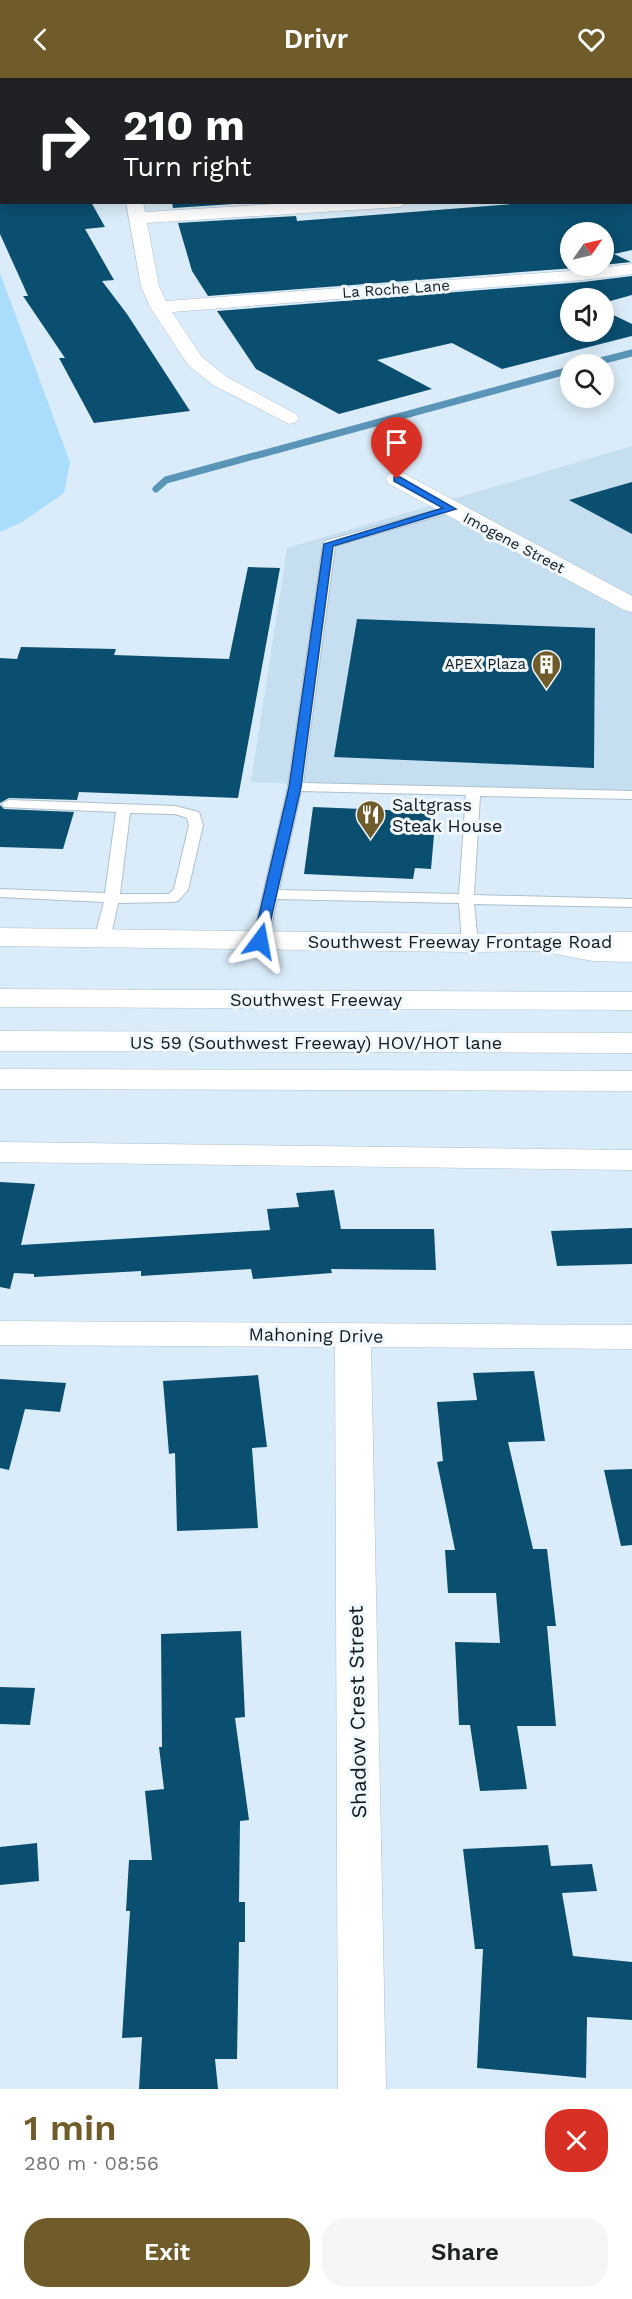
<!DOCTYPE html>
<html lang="en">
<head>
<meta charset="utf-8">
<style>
	:root { --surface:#fff; --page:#f6f6f6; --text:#202124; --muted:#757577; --accent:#705c2b }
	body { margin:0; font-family:"Work Sans",sans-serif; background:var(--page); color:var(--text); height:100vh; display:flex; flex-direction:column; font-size:22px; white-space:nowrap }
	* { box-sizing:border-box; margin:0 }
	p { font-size:20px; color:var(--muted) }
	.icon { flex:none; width:33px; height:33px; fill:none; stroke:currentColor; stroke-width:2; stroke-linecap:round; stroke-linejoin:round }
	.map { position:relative; height:2011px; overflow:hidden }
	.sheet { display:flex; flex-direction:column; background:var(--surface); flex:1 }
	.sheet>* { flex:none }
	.banner { position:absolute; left:0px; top:0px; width:633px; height:126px; box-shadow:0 3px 15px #0003; background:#202124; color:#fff; overflow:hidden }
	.needle { width:39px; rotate:56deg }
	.tools { position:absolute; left:560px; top:144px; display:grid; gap:12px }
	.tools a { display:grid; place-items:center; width:54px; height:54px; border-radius:50%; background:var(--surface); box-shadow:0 3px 15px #0003; font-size:30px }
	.pin { position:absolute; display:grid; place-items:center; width:51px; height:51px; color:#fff; margin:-62px -26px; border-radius:50% 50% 50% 0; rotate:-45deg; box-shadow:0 0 6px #0007 }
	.pin .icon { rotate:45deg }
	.me { position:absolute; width:66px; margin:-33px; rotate:13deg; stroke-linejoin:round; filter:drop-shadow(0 0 4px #0008) }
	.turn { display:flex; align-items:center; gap:21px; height:126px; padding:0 24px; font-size:27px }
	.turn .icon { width:78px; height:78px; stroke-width:2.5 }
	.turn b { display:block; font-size:42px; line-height:51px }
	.round { display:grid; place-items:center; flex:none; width:63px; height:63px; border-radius:24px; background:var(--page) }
	.overview { display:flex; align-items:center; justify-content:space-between; height:102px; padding:0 24px }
	h1 { font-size:36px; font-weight:600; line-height:45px; color:var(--accent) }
	.button { display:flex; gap:12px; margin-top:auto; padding:12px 24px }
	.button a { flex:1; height:69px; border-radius:24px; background:var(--accent); color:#fff; font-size:24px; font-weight:600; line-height:69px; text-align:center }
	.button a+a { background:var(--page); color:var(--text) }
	header { display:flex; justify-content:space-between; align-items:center; height:78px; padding:0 24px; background:var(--accent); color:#fff; font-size:27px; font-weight:600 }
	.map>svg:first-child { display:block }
</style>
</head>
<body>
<header><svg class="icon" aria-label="back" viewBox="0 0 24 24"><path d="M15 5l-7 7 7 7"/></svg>Drivr<svg class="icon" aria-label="heart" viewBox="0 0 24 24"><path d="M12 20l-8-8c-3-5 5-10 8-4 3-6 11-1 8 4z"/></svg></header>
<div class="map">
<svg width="632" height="2011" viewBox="0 0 632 2011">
	<rect width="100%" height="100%" fill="#daecf9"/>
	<path fill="#c6dff0" d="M632,368V720L251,704L287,470Z"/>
	<path fill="#aadcfc" d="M0,195L70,384L64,415L22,444L0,454Z"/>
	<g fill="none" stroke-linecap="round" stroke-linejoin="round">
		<g stroke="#5a94b7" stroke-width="7">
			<path d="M589,286L632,275"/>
			<path d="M156,411L166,402L570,292"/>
		</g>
	</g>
	<g fill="#0b4f70">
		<path d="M0,124H91L105,149L85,151L114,202L102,203L127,236L190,333L94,345L59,280H65L23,218H28L0,156Z"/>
		<path d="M172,124H262L173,130Z"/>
		<path d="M537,124H632V172L614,176L631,184L603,187V154H570V188H601L208,218L192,193L178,145L296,138L297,143Z"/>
		<path d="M632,198V217L603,225V220H570V254H603V232L632,246V258L502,291L452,265L377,282L432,311L339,336L256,291L217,233L583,204Z"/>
		<path d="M632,404V456L569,422Z"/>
		<path d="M248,489L280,490L238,720L79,714L77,722L9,720L0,725V580L17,581L21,569L116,571L114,577L229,581Z"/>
		<path d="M357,541L595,550L594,690L334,679Z"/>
		<path d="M0,727L4,731L74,734L63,771L0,769Z"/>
		<path d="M313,729L436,734L431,791L415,790L413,801L304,796Z"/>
		<path d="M0,1104L35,1106L21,1167L270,1152L267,1131L299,1129L296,1115L334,1112L341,1151H434L436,1192L331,1191L332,1195L253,1201L251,1191L141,1198V1193L34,1199V1196L14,1195L10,1211L0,1209Z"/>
		<path d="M632,1150V1186L557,1188L551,1153Z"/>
		<path d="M534,1293L545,1363L508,1364L533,1471H547L556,1548H547L556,1648H517L527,1711L480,1713L470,1647H459L455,1564L500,1565L496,1515H448L445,1472H455L437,1384L443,1383L437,1324L477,1322L473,1295Z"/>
		<path d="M258,1297L267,1369L252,1370L258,1450L177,1453L175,1375L169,1376L163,1303Z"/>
		<path d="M0,1301L66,1305L60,1334L25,1331L9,1392L0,1390Z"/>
		<path d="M632,1391V1467L621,1468L604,1392Z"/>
		<path d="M241,1553L245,1639L235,1640L249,1742L240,1743L239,1824H245V1864H239L237,1981H215L218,2011H139L142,1959L122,1960L130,1833H126L129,1782H152L145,1713L164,1711L159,1669H162L161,1556Z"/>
		<path d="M0,1609L35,1610L30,1647L0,1646Z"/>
		<path d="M37,1765L39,1803L0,1807V1769Z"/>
		<path d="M548,1767L551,1788L592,1786L597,1813L562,1815L573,1878L632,1884V1942L587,1939L586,2000L477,1990L483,1871H475L463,1771Z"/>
	</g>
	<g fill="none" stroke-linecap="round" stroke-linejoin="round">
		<defs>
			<g id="lane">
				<path d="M451,428L455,429V433L335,468L303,705L632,713V721L480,718L474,817L632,821V829L474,826L478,865L470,870L462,865L459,825L277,821L268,863L265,866H255L252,863L288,709L323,466L325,463ZM301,713L466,717L459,816L279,812Z"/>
				<path d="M9,722L175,728L199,734L203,747L188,812L178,823L173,824L118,825L110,862L102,867L94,862L104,824L0,819V811L105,815L116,734L4,729L2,726ZM130,735L175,736L187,740L189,747L174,811L169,816H120Z"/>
			</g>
			<g id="street">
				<path d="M65,0H81L82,2H67Z"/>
				<path d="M363,0H381L382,2H365Z"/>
				<path d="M623,0H632V5V2Z"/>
				<path d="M126,124H143L145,134L307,124H408L400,129L147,145L159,208L166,223L583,192L632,186V196L583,202L172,234L202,279L227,299L296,336L299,340L296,344L289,346L213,307L188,287L150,229L141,208Z"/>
				<path d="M397,395L405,396L632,518V534L624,532L389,406L386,401L389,396Z"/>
				<path d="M0,1243L632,1247V1271L371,1269L386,2011H338L335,1269L0,1267Z"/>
			</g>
			<g id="secondary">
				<path d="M0,850L470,856L632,854V872L470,874L0,868Z"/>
				<path d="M0,1064L632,1072V1092L0,1084Z"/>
			</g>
			<g id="highway">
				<path d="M535,855L593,865L632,866V884L593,883L524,870L520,864L524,858Z"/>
				<path d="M0,911L632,914V932L0,929Z"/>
				<path d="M0,953L632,955V975L0,973Z"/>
				<path d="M0,991L632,993V1013L0,1011Z"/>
			</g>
		</defs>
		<use href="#lane" stroke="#aec0cc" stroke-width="2"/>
		<use href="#street" stroke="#aec0cc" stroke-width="1"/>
		<use href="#secondary" stroke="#aec0cc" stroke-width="1"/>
		<use href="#highway" stroke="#aec0cc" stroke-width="1"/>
		<use href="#lane" fill="#fff" fill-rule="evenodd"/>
		<use href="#street" fill="#fff" fill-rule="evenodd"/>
		<use href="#secondary" fill="#fff" fill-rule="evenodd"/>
		<use href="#highway" fill="#fff" fill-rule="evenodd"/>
	</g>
	<path fill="#1a73e8" stroke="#114b97" stroke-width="1.5" d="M394,399H400L456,431L333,468L301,709L266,863L264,865H255L253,863L289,709L324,466L443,430L394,403Z"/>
	<defs>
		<symbol id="building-pin" viewBox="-11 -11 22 30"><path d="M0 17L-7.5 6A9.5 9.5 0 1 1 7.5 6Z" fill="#705c2b" stroke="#f0f8fd"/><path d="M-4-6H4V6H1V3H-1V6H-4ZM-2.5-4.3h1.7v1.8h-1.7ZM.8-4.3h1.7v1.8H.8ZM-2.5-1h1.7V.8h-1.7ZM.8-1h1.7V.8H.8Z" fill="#fff"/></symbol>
		<symbol id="restaurant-pin" viewBox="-11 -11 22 30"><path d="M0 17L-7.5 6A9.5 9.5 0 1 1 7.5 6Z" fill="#705c2b" stroke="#f0f8fd"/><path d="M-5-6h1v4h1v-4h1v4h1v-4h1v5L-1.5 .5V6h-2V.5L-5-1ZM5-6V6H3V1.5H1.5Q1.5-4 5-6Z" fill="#fff"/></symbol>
	</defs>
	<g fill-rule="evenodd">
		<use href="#building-pin" x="530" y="570" width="33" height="45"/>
		<use href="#restaurant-pin" x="354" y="720" width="33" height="45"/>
	</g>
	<g text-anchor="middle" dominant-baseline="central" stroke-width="6" stroke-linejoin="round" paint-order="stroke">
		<g font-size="15" fill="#13191d" stroke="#f0f8fd">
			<text transform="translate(396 211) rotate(-4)">La Roche Lane</text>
			<text transform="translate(514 465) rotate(28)">Imogene Street</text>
		</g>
		<g font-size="15" fill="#13191d" stroke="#f0f8fd" text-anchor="end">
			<text x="526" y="586">APEX Plaza</text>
		</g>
		<g font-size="18" fill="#13191d" stroke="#f0f8fd" text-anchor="start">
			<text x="392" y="726">Saltgrass<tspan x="392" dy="21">Steak House</tspan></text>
		</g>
		<g font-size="18" fill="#13191d" stroke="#f0f8fd">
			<text x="460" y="863">Southwest Freeway Frontage Road</text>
			<text x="316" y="921">Southwest Freeway</text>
			<text x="316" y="964">US 59 (Southwest Freeway) HOV/HOT lane</text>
			<text transform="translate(316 1257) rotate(1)">Mahoning Drive</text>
		</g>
		<g font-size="21" fill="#13191d" stroke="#f0f8fd">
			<text transform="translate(357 1634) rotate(-91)">Shadow Crest Street</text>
		</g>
	</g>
</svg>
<div class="tools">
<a><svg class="needle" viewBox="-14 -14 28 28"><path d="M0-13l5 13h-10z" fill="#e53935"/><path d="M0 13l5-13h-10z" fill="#757577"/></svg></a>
<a><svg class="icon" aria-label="sound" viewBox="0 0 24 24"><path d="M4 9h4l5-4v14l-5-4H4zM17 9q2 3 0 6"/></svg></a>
<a><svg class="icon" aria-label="search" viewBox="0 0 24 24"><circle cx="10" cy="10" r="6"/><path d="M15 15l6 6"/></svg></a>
</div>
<div class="pin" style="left:397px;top:401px;background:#d93025"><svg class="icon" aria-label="arrive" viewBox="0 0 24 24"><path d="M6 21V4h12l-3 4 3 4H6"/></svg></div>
<svg class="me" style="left:260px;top:863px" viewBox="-20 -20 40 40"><path d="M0-17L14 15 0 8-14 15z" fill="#1a73e8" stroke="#fff" stroke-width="4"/></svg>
<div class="banner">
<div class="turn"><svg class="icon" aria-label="right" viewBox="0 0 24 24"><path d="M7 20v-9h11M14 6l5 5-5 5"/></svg><div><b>210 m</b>Turn right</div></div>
</div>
</div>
<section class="sheet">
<div class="overview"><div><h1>1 min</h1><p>280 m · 08:56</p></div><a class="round" style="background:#d93025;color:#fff"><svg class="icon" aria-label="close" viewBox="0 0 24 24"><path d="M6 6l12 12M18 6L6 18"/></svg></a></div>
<div class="button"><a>Exit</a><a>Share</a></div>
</section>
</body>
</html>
